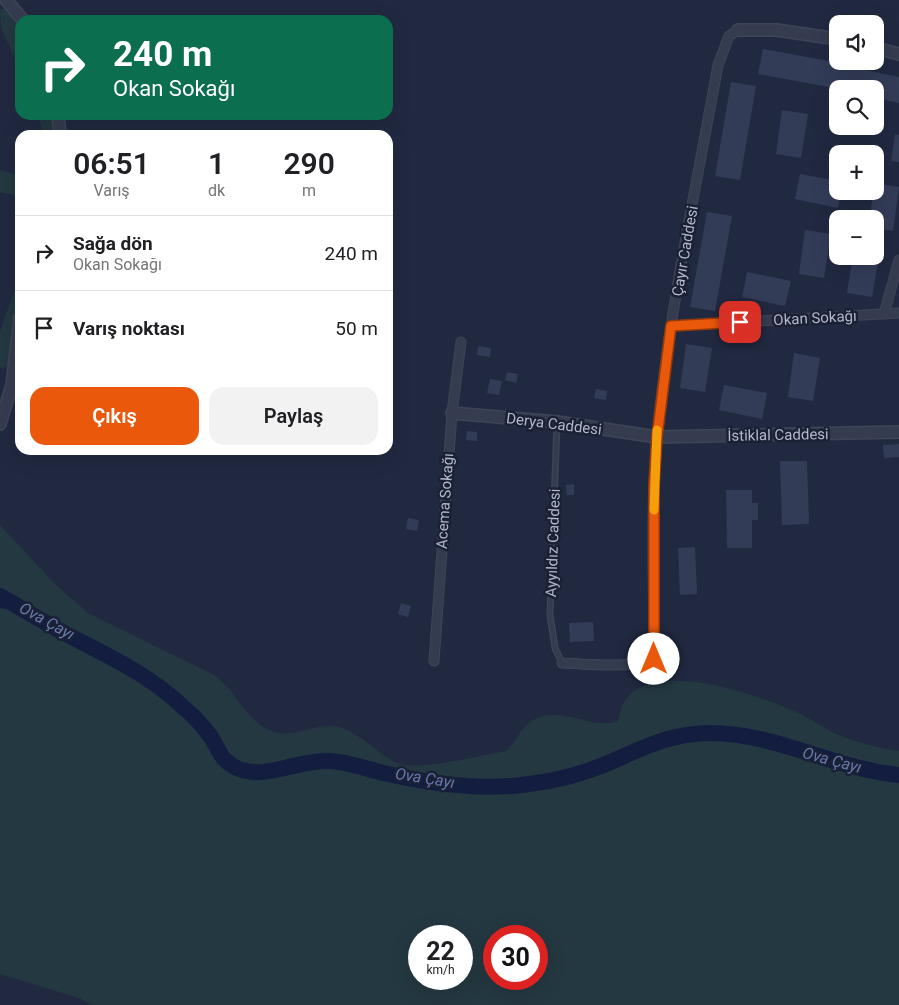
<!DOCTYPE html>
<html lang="tr">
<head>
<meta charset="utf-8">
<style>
	:root { --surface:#fff; --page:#f2f2f2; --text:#202124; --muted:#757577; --line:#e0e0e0; --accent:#ea580c }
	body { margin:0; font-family:Roboto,sans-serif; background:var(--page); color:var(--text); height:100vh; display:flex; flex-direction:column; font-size:19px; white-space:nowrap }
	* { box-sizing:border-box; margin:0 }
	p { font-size:16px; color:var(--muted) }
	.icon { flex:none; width:28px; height:28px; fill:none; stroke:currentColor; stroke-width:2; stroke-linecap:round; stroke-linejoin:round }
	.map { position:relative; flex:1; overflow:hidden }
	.panel { position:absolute; left:15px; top:130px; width:378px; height:325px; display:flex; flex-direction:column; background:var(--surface); border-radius:15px; box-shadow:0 5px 20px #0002 }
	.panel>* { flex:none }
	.hud { position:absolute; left:15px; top:15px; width:378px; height:105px; border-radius:15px; box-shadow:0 5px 20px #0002; background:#0b6e4f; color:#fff; overflow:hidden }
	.fabs { position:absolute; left:829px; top:15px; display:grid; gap:10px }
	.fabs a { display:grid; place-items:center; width:55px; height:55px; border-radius:10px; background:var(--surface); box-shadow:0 5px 20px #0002; font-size:25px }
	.speed { position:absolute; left:408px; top:925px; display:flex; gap:10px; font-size:25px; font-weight:700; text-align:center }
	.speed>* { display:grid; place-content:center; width:65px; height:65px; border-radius:50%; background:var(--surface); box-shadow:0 5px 20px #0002; line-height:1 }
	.speed small { font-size:12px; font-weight:400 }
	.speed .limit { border:8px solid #d22; background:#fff; color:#111 }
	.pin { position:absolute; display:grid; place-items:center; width:42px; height:42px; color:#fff; margin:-21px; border-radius:10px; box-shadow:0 2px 8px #0006 }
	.me { position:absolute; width:55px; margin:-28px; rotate:0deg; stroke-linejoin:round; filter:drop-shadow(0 0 4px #0008) }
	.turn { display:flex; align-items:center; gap:18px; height:105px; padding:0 15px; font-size:22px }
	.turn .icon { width:65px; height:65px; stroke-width:2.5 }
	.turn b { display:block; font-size:35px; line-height:42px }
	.eta { display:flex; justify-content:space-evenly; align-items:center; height:85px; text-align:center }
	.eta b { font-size:30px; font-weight:600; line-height:35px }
	.action { display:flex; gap:10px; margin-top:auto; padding:10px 15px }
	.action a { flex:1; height:58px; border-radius:15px; background:var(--accent); color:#fff; font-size:20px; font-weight:600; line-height:58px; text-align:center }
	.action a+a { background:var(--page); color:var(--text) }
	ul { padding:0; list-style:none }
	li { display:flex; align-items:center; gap:15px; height:75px; padding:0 15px; border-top:1px solid var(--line) }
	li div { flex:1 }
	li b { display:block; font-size:19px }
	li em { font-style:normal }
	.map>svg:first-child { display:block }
</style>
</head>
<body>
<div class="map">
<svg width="899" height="1005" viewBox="0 0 899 1005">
	<rect width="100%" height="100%" fill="#212941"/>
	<g fill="#243841" fill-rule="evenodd">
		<path d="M0,9H7L20,26V69L1,28Z"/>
		<path d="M39,115H53L56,135H42Z"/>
		<path d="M0,170L14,174L20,173V196L0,192Z"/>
		<path d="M20,275V306L10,360L8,366L3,369L0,367V331Z"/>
		<path d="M0,525L56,585L88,613L216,676C235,691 244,716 265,728C288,742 308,725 332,726C357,728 375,753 397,763C416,772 483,755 506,751C520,739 518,727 537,718C563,707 593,730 618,721C620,714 621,705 626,699C657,660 751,693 789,709C806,715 820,726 836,734C856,742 878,748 899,751V1005H92L79,998L0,974V608L16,610L25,602L14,595L0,591ZM419,936H461V979H419ZM494,936H536V979H494Z"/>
	</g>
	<path fill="#131d40" d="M0,591L14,595L25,602V604L16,610L0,608Z"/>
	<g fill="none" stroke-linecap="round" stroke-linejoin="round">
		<path stroke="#131d40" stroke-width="16" d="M0,596C23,609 45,623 68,635C110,657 150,675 184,708C193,715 201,724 208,733C220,748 218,760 239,769C266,780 300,759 330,761C350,762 369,770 388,774C433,784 483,791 529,784C554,781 578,775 601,766C638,751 665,734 708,733C774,732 834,769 899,775"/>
	</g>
	<g fill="#333c57">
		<path d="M763,49L857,66L856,68L899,77V103L875,98V89H840L758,74Z"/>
		<path d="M731,82L756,86L740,180L715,176Z"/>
		<path d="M782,110L808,114L801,158L776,154Z"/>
		<path d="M895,134L899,135V162L891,161Z"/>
		<path d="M800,174L838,181V191H841L838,208L795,199Z"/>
		<path d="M875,183L899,187L893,231L875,228V219H869Z"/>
		<path d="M707,212L732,216L715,311L690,307Z"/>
		<path d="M805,230L831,234L824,278L799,274Z"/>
		<path d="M853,256H879L872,297L847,293Z"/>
		<path d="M747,272L791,281L785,306L742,297Z"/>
		<path d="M686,344L712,348L705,392L680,388Z"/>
		<path d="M478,346L491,348L490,357L477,355Z"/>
		<path d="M794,353L820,358L813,401L788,397Z"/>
		<path d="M507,372L518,374L516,383L505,380Z"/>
		<path d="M490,379L502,381L499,395L487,393Z"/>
		<path d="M724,385L767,393L762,419L719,410Z"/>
		<path d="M596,389L607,391L606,400L594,398Z"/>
		<path d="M467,431L477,432V441L466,440Z"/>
		<path d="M899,444V457L884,458L883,445Z"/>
		<path d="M780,461H807L809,524L782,525Z"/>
		<path d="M574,484V495H567L566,485Z"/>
		<path d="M726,490H752V503H758V520H752V548H727Z"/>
		<path d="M408,518L419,520L417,531L406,529Z"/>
		<path d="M695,547L697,594L680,595L678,548Z"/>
		<path d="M401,603L411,606L408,617L398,614Z"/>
		<path d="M593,622L594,641L570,642L569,623Z"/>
	</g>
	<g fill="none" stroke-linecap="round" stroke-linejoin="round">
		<defs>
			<path id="service" d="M557,423L550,615L555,648L562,663"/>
			<g id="minor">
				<path d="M884,314L899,260"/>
				<path d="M671,326L899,313"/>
				<path d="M434,661L452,413L461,342"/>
				<path d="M562,663C592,664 625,669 654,659C654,585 650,509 657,435C669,311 696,188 718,65L729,36L738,30"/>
			</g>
			<g id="tertiary">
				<path d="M6,0L23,20"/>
				<path d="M738,30H776L838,39"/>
				<path d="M875,48L899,54"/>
				<path d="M58,115L60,135"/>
				<path d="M452,413L557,422L657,437L899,432"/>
				<path d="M0,424L12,385L20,318"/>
			</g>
		</defs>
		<use href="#service" stroke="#3f4559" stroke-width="7"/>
		<use href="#minor" stroke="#3f4559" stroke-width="11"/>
		<use href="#tertiary" stroke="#3f4559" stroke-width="14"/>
		<use href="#service" stroke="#363c50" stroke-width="4.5"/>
		<use href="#minor" stroke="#363c50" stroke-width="9"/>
		<use href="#tertiary" stroke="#363c50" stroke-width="11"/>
	</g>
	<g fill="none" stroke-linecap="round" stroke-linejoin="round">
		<defs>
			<path id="route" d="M654,659V486L657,437L671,326L740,322"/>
		</defs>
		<use href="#route" stroke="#983908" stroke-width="12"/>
		<use href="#route" stroke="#ea580c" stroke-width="9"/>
		<path stroke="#f59e0b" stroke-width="9" d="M654,510L657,430"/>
	</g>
	<g text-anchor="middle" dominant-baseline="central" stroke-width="5" stroke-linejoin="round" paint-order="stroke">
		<g font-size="15" fill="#b2b7cb" stroke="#1b2135">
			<text transform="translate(685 251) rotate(-80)">Çayır Caddesi</text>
			<text transform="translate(815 318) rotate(-3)">Okan Sokağı</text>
			<text transform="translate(554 424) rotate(7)">Derya Caddesi</text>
			<text transform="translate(778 435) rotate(-1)">İstiklal Caddesi</text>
			<text transform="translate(445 501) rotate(-86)">Acema Sokağı</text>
			<text transform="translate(553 543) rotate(-88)">Ayyıldız Caddesi</text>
		</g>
		<g font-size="16" font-style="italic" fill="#6778ae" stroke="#1b2135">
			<text transform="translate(47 621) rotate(29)">Ova Çayı</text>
			<text transform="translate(832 760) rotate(15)">Ova Çayı</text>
			<text transform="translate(425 778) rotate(9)">Ova Çayı</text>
		</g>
	</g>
</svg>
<div class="fabs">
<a><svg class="icon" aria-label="sound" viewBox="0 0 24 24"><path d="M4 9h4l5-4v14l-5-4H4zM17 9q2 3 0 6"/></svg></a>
<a><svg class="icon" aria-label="search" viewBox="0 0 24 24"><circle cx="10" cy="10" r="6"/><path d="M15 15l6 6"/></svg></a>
<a>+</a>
<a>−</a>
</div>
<div class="speed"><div>22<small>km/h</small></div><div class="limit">30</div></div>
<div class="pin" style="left:740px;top:322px;background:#d93025"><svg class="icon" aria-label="arrive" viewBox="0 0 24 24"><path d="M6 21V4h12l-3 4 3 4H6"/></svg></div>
<svg class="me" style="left:654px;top:659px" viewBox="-20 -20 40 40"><circle r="19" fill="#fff"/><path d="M0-13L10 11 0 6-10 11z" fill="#ea580c"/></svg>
<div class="hud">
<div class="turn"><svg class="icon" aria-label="right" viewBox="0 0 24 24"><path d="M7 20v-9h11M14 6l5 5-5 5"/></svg><div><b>240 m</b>Okan Sokağı</div></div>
</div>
<section class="panel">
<div class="eta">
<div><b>06:51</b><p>Varış</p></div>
<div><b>1</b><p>dk</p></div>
<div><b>290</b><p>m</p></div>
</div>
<ul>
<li><svg class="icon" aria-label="right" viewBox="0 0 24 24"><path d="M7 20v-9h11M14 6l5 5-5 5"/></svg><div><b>Sağa dön</b><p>Okan Sokağı</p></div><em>240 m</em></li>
<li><svg class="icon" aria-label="arrive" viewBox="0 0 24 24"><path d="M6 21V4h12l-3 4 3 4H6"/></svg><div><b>Varış noktası</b></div><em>50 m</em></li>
</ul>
<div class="action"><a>Çıkış</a><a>Paylaş</a></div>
</section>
</div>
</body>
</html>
